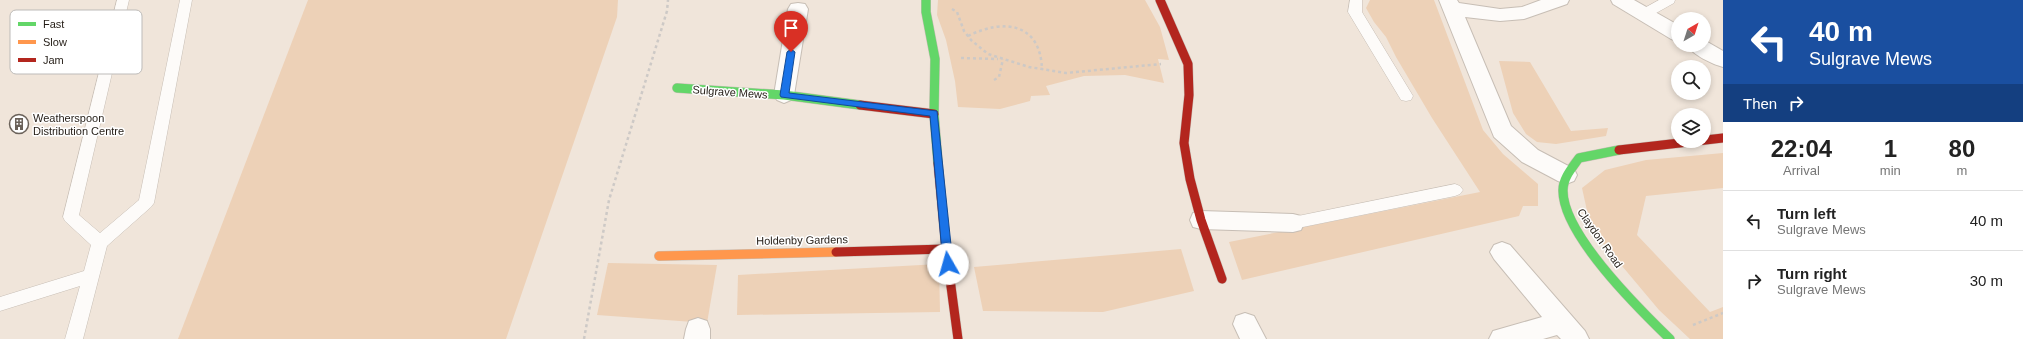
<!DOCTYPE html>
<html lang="en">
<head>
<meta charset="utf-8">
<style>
	:root { --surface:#fff; --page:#f6f6f6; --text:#222; --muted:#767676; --line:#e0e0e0 }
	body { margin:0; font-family:Helvetica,sans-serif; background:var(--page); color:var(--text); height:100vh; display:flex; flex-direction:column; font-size:15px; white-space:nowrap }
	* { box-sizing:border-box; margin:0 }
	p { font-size:13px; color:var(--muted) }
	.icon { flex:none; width:22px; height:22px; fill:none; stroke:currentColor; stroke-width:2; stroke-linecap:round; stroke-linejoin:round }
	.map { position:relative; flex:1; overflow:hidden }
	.panel { display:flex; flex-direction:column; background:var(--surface); width:300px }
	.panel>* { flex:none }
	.top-card { background:#1a4fa0; color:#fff; overflow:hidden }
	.needle { width:26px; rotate:39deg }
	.tools { position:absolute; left:1671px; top:12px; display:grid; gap:8px }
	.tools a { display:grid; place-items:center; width:40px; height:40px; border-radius:50%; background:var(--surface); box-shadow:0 2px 6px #0003; font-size:20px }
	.pin { position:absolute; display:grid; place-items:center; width:34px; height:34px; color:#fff; margin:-41px -17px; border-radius:50% 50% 50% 0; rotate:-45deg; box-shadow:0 0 4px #0007 }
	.pin .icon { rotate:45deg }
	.me { position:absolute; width:44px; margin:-22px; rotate:353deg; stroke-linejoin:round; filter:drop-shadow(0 0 3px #0008) }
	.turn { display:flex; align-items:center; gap:14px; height:84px; padding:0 20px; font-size:18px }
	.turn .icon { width:52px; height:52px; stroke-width:2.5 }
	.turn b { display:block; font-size:28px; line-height:34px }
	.then { display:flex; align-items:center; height:38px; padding:0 20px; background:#0003; gap:8px; font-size:15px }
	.eta { display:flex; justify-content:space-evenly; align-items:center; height:68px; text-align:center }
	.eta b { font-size:24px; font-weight:700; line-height:28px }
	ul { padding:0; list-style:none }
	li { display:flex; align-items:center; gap:12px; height:60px; padding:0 20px; border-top:1px solid var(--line) }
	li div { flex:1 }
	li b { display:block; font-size:15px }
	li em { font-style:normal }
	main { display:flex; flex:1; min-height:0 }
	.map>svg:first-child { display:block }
</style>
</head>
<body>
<main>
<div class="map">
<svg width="1723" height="339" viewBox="0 0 1723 339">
	<rect width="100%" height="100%" fill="#f0e5da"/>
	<g fill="#edd1b7">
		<path d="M308,0H618L617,17L506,339H178Z"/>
		<path d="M938,0H1145L1160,27L1169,60L1158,59L1164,83L1125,75L1084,76L1046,86L1050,95L1031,96L1030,101L1000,109L958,107L955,81L946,40L937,15Z"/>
		<path d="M1370,0H1434L1483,130L1503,154L1538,184V206H1523L1519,216L1242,280L1229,242L1480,192L1432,118L1396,57L1386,37L1374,22L1366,8Z"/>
		<path d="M1499,61L1530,62L1571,131L1608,128L1606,136L1556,144L1537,142L1526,134L1513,113Z"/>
		<path d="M1723,153V188L1646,196L1637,235L1710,312L1723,307V339H1690L1659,310L1591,229L1582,188L1605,170L1646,160Z"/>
		<path d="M1181,249L1194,291L1103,312L983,311L974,267Z"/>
		<path d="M608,263L717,265L707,323L597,315Z"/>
		<path d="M939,264L940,312L737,315L738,275Z"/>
	</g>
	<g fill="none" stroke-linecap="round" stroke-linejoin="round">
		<defs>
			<g id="lane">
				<path d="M117,0H129L79,215L100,233L139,200L180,0H192L154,203L151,207L107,246L83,339H65L80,286L0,311V297L84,271L91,245L65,221L63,217Z"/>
				<path d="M1350,0H1362V12L1413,96L1411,100L1406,101L1401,100L1348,12Z"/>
				<path d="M1659,0H1675L1674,3L1649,17H1639L1637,14L1639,11Z"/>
				<path d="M1455,184L1460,186L1463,190L1460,194L1455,196L1293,229L1287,228L1285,223L1287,218L1293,217Z"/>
			</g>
			<g id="street">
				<path d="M1439,0H1457L1459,3L1500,9L1522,7L1541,0H1569L1567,4L1524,19L1500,21L1465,17L1511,126L1538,150L1574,169L1577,175L1574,181L1566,184L1558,181L1522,162L1494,137Z"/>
				<path d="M1611,0H1634L1678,25V41L1671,39L1613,4Z"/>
				<path d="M798,3L805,4L808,9L794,95L791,100L784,103L777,100L774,95L788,9L791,4Z"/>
				<path d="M1704,40L1723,51V67C1712,64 1693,55 1687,45H1704Z"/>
				<path d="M1201,211L1293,214L1301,216L1304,223L1301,230L1293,232L1201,229L1193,227L1190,220L1193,213Z"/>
				<path d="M1502,242L1510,245L1585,331L1589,339H1561L1557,335L1543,339H1489L1493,331L1542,317L1494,259L1490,252L1494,245Z"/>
				<path d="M1245,313L1254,316L1266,339H1240L1233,324L1236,316Z"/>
				<path d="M698,318L707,321L710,329V339H684L686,329L689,321Z"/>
			</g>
			<g id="fast">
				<path d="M926,0V12L935,59L934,114L938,163"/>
				<path d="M677,88L784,95L860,105"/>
				<path d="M1619,150L1579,158C1572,168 1563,178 1563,190C1562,234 1640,310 1670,339"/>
			</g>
			<path id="slow" d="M659,256L836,252"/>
			<g id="jam">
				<path d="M1160,0L1188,64L1189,95L1184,143L1190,179L1201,220L1222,279"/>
				<path d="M860,105L934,114"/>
				<path d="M1619,150L1723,138"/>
				<path d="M938,163L946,249L958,339"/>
				<path d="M836,252L946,249"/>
			</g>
		</defs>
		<use href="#lane" stroke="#c7beb5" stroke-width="1"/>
		<use href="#street" stroke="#c7beb5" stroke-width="2"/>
		<use href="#fast" stroke="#c7beb5" stroke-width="10"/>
		<use href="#slow" stroke="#c7beb5" stroke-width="10"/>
		<use href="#jam" stroke="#c7beb5" stroke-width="10"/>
		<g stroke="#cdc9c6" stroke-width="2.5" stroke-dasharray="3 3" stroke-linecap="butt">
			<path d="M952,9L957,12L964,31L971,40L988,54L1029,67L1066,73L1161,64"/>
			<path d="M968,36C1004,18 1041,23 1042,70"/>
			<path d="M961,58L998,59"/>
			<path d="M994,80L999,77L1003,59"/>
			<path d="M1693,325L1723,313"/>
			<path d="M584,339L609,200L667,11L668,0"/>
		</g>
		<use href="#lane" fill="#fdfbf9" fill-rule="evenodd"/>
		<use href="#street" fill="#fdfbf9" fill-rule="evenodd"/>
		<use href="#fast" stroke="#63d668" stroke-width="9"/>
		<use href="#slow" stroke="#ff974d" stroke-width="9"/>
		<use href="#jam" stroke="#b3261e" stroke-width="9"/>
	</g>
	<path fill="#1a73e8" stroke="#114b97" d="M791,49L795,52L789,93L937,111L953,264L951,267H944L943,264L930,116L781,97L780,95L787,52Z"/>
	<defs>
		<symbol id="building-ring" viewBox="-11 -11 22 22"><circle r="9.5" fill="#fff" stroke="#6b625a" stroke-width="1.5"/><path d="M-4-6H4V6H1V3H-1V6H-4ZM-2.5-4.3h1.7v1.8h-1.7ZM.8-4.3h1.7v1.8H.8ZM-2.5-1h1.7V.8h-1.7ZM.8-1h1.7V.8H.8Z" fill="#6b625a"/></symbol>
	</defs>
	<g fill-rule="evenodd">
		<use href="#building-ring" x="8" y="113" width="22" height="22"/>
	</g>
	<g text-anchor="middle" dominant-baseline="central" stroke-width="3" stroke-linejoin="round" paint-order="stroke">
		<g font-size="11" fill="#231c15" stroke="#fff">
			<text transform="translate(730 92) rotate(4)">Sulgrave Mews</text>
			<text transform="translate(1600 238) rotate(55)">Claydon Road</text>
			<text transform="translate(802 240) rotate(-1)">Holdenby Gardens</text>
		</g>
		<g font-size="11" fill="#231c15" stroke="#fff" text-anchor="start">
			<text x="33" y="118">Weatherspoon<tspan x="33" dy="13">Distribution Centre</tspan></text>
		</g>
	</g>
	<rect x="10" y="10" width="132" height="64" rx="6" fill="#fff" stroke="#bdbbb9" stroke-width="1"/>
	<rect x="18" y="22" width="18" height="4" fill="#63d668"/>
	<rect x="18" y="40" width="18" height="4" fill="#ff974d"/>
	<rect x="18" y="58" width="18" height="4" fill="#b3261e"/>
	<g font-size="11" fill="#231c15">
		<text x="43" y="28">Fast</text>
		<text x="43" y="46">Slow</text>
		<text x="43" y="64">Jam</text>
	</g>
</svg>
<div class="tools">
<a><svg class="needle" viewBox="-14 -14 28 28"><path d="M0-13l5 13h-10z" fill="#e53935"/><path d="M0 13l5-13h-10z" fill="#767676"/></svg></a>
<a><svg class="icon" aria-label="search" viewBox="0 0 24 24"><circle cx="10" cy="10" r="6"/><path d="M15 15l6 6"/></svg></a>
<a><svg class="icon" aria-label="layers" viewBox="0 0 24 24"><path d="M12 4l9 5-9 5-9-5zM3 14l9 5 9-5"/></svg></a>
</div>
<div class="pin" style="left:791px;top:52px;background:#d93025"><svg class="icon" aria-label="arrive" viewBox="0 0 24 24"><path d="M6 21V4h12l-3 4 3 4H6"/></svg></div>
<svg class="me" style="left:948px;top:264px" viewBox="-20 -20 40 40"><circle r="19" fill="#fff"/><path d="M0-13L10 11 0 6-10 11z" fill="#1a73e8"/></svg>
</div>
<section class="panel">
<div class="top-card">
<div class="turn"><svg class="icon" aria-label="left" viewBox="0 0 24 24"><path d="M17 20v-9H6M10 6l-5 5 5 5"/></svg><div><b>40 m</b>Sulgrave Mews</div></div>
<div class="then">Then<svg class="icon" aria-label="right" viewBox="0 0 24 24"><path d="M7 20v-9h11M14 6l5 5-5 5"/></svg></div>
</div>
<div class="eta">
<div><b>22:04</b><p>Arrival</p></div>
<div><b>1</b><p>min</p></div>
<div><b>80</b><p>m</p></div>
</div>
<ul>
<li><svg class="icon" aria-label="left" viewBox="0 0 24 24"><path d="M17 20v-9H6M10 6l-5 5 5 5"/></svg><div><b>Turn left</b><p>Sulgrave Mews</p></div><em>40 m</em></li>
<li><svg class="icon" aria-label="right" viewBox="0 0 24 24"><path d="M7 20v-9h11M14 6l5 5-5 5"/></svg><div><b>Turn right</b><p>Sulgrave Mews</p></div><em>30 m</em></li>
</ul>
</section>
</main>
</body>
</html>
